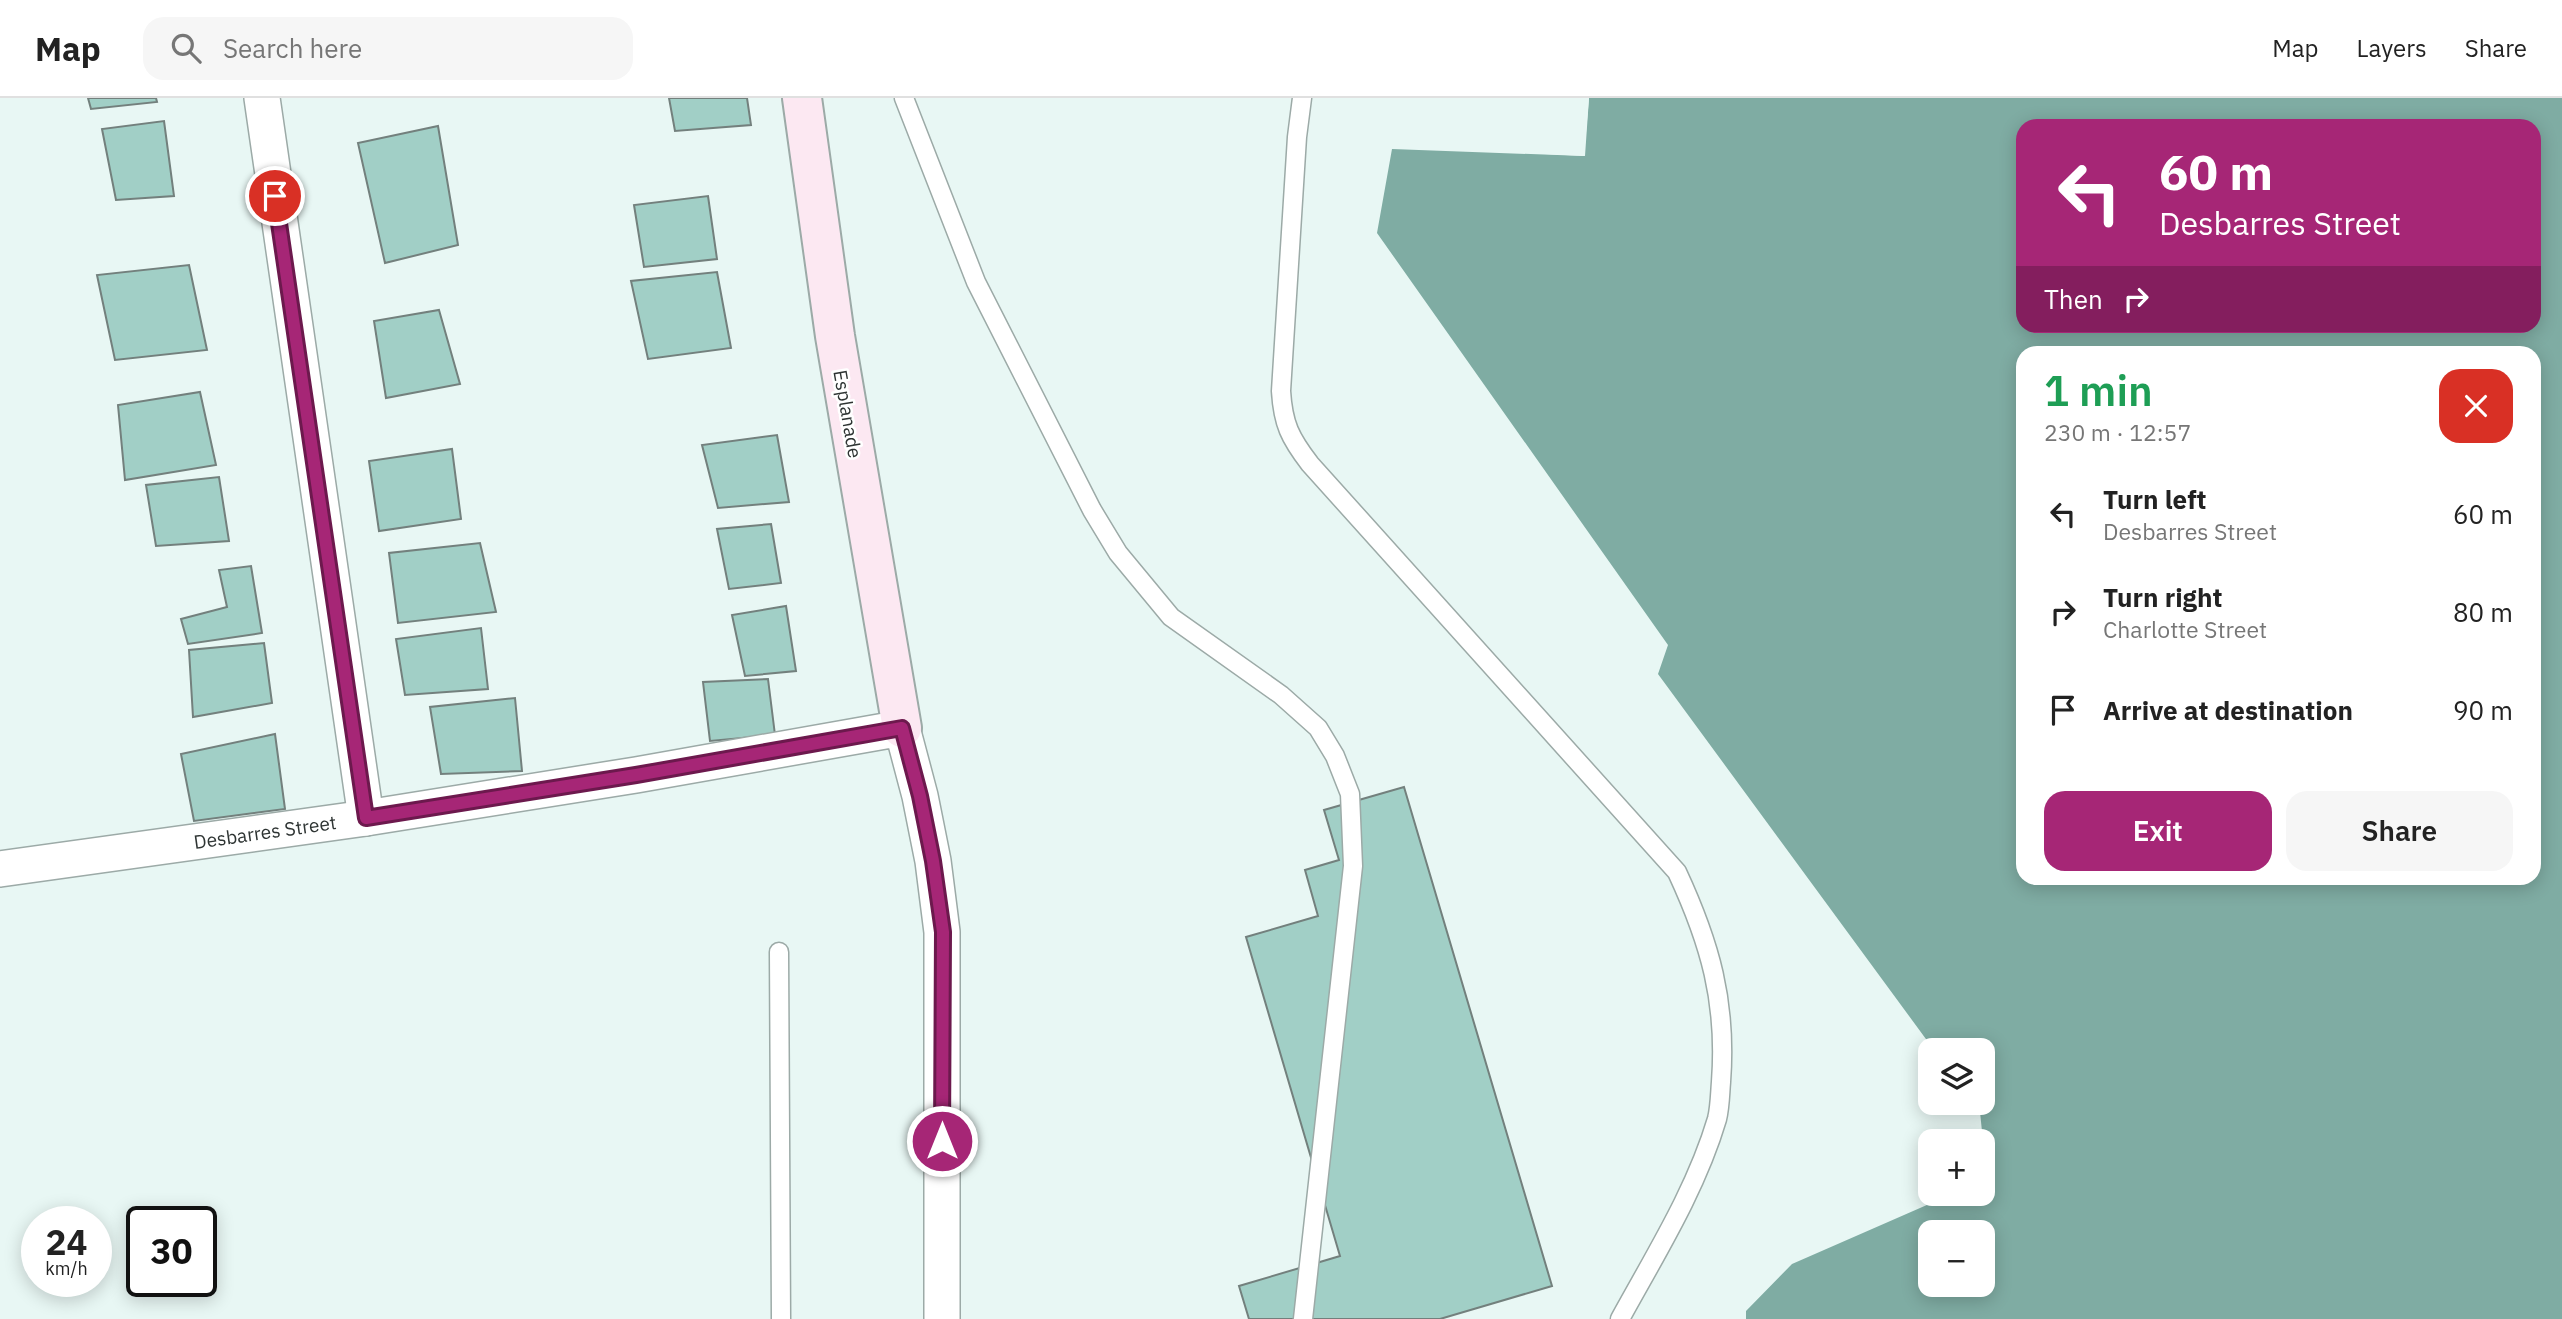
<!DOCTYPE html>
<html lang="en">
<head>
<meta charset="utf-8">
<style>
	:root { --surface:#fff; --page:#f6f6f6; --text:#222; --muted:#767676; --line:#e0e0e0; --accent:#a62676 }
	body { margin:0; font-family:"IBM Plex Sans",sans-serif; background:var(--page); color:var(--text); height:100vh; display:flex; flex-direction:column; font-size:26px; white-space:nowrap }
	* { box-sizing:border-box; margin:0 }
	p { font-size:23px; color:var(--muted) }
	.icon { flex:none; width:38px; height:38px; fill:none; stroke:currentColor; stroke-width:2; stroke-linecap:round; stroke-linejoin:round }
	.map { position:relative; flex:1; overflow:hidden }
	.panel { position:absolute; left:2016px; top:248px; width:525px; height:539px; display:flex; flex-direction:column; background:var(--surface); border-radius:21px; box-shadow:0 4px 18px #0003 }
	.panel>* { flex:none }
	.top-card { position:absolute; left:2016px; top:21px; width:525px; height:214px; border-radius:21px; box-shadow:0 4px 18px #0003; background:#a62676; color:#fff; overflow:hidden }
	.controls { position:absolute; left:1918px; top:940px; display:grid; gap:14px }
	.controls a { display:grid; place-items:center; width:77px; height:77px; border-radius:14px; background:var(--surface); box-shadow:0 4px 18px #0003; font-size:35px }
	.speed { position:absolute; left:21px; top:1108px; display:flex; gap:14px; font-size:35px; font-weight:700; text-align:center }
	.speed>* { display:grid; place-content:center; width:91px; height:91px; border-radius:50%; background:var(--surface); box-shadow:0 4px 18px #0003; line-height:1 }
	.speed small { font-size:18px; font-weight:400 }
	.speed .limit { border:4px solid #111; border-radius:10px; background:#fff; color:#111 }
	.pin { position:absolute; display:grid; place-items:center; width:60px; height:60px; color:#fff; margin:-30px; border:4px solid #fff; border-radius:50%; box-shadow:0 2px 7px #0007 }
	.me { position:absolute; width:77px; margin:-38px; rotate:0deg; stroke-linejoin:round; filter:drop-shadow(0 0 5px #0008) }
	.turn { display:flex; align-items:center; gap:24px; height:147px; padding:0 28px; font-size:32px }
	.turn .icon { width:91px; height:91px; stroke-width:2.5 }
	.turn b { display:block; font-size:49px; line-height:60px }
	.then { display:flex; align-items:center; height:66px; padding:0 28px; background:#0003; gap:14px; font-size:26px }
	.round { display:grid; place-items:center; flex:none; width:74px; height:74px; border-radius:21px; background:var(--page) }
	.head { display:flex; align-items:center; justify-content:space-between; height:119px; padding:0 28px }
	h1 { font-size:42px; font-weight:600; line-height:52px; color:#1e9e55 }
	.cta { display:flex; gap:14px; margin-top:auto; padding:14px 28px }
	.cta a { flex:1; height:80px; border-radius:21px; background:var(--accent); color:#fff; font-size:28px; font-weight:600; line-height:80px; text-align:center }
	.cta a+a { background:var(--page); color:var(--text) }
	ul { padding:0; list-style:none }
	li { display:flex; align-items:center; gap:21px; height:98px; padding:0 28px }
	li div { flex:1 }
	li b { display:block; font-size:26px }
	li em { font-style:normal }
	header { display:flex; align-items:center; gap:42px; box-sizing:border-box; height:98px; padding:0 35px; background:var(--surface); border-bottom:2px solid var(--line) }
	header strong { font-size:33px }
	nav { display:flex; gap:38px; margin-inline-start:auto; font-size:24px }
	.search { width:490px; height:63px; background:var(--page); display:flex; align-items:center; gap:18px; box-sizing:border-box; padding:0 24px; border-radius:21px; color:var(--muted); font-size:26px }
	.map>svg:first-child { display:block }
</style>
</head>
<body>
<header>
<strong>Map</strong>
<div class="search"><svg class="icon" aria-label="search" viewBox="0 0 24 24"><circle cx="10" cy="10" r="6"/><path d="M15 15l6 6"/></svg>Search here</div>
<nav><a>Map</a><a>Layers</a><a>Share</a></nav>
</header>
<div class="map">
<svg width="2562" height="1221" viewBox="0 0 2562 1221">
	<rect width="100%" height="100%" fill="#e8f7f4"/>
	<path fill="#7faca3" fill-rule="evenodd" d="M1589,0H2562V1221H1746V1213L1792,1166L1936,1103L1944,1096H1983V1043L1980,1014L1973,1005L1983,1004V952H1934L1658,576L1668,547L1377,135L1392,51L1584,58ZM2023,28H2534V228H2023ZM2023,256H2534V780H2023ZM1930,1134H1983V1186H1930Z"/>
	<path fill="#e8f7f4" d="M1585,0H1589L1585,58L1525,55V52L1582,54Z"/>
	<g fill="#a1cfc6" stroke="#73807d" stroke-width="2">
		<path d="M88,0H156L157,4L91,11Z"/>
		<path d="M669,0H747L751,27L675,33Z"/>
		<path d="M164,23L174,98L116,102L102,31Z"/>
		<path d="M438,28L458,147L385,165L358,45Z"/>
		<path d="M708,98L717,161L644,169L634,107Z"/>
		<path d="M189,167L207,252L115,262L97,177Z"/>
		<path d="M717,174L731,250L648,261L631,183Z"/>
		<path d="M439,212L460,286L386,300L374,223Z"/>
		<path d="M200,294L216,367L125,382L118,307Z"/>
		<path d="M777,337L789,404L718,410L702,347Z"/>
		<path d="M452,351L461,421L379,433L369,363Z"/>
		<path d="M219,379L229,443L156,448L146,387Z"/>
		<path d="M771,426L781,485L729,491L717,431Z"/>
		<path d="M480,445L496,514L398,525L389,455Z"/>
		<path d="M251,468L262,535L188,546L181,521L227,509L219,472Z"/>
		<path d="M786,508L796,573L745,578L732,517Z"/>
		<path d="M481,530L488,591L405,597L396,541Z"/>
		<path d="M264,545L272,605L193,619L189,552Z"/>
		<path d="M768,581L775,637L710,643L703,584Z"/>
		<path d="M515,600L522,673L441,676L430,609Z"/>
		<path d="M275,636L285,711L194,723L181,656Z"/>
		<path d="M1404,689L1552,1188L1440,1221H1249L1239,1188L1340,1158L1246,839L1318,818L1305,772L1339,762L1324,712Z"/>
	</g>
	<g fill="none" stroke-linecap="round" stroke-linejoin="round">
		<defs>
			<g id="lane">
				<path d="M904,0L976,184L1092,412L1118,455L1171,519L1281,597L1318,630L1335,658L1350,696L1353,768L1303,1221"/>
				<path d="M1302,0L1297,39L1281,293C1283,326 1290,340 1310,366L1677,774C1710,845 1727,904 1721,984C1720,996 1720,1009 1717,1021C1696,1092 1655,1157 1620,1221"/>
				<path d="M779,854L781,1221"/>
			</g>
			<g id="street">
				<path d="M262,0L366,720"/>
				<path d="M0,771L366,720L636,677L902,630L920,698L933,763L942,834V1221"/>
			</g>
			<path id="secondary" d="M802,0L835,238L902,630"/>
		</defs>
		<use href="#lane" stroke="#9caaa7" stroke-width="21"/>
		<use href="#street" stroke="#9caaa7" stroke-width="38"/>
		<use href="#secondary" stroke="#9caaa7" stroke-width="42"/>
		<use href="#lane" stroke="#fff" stroke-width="18"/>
		<use href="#street" stroke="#fff" stroke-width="35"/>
		<use href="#secondary" stroke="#fce8f2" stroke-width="38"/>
	</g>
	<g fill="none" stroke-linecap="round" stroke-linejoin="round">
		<defs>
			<path id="route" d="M275,98L366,720L636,677L902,630L920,698L933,763L943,834L942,1043"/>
		</defs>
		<use href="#route" stroke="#6c194d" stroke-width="18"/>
		<use href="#route" stroke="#a62676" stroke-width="12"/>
	</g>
	<g text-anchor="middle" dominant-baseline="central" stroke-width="5" stroke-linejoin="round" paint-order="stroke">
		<g font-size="19" fill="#2e3433" stroke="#fff">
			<text transform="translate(848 316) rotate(80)">Esplanade</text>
			<text transform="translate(265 734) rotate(-8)">Desbarres Street</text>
		</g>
	</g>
</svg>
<div class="controls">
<a><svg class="icon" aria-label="layers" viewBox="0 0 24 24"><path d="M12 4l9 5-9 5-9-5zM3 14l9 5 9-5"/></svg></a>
<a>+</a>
<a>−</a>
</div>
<div class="speed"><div>24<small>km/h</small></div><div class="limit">30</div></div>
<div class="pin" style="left:275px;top:98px;background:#d93025"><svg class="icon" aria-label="arrive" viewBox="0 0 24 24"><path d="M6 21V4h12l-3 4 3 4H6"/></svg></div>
<svg class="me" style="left:942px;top:1043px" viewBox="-20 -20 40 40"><circle r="17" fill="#a62676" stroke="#fff" stroke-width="3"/><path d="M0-11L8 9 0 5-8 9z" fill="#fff"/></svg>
<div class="top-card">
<div class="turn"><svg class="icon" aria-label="left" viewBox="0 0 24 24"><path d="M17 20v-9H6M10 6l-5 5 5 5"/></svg><div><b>60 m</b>Desbarres Street</div></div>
<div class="then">Then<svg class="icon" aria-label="right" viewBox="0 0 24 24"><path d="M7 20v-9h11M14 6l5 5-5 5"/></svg></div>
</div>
<section class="panel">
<div class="head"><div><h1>1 min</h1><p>230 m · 12:57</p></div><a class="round" style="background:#d93025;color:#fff"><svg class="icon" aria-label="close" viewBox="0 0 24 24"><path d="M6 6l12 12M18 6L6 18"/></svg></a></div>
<ul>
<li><svg class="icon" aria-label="left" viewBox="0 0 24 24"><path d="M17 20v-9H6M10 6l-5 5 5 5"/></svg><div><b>Turn left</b><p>Desbarres Street</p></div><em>60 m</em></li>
<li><svg class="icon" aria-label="right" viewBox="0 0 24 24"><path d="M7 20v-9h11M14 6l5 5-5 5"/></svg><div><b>Turn right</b><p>Charlotte Street</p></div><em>80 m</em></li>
<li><svg class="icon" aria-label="arrive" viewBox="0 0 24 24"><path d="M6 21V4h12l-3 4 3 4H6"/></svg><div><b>Arrive at destination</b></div><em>90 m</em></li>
</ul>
<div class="cta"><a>Exit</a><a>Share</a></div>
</section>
</div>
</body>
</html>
